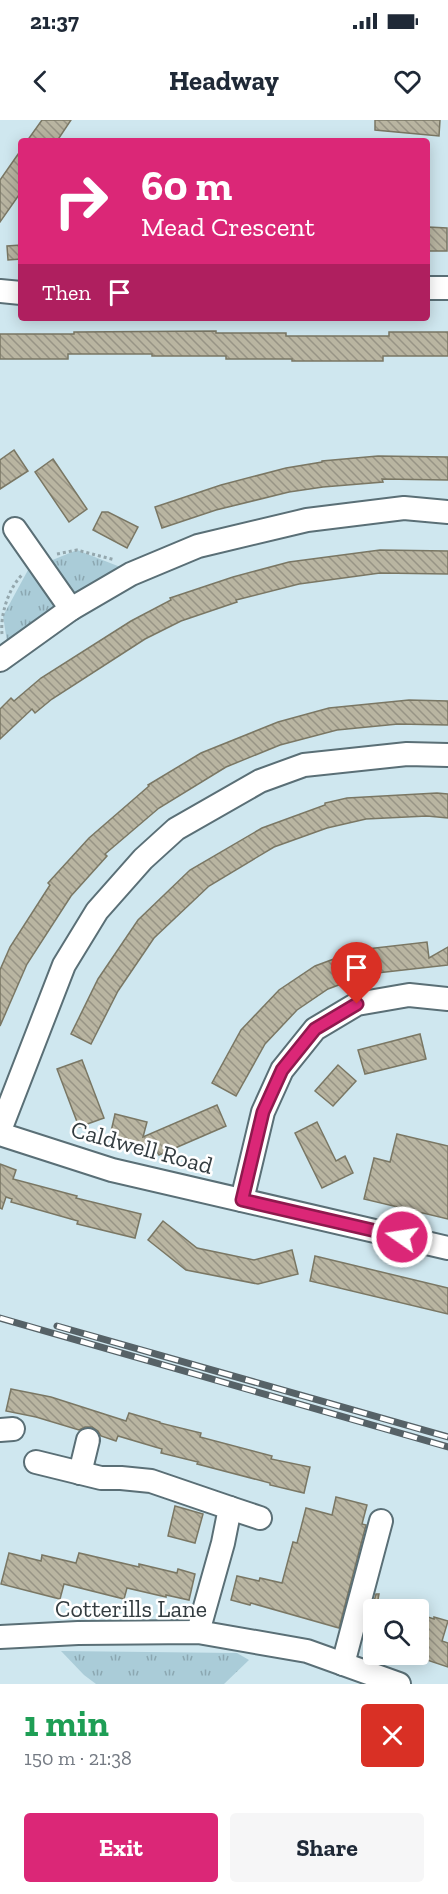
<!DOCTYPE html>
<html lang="en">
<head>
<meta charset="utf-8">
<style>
	:root { --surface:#fff; --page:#f6f6f7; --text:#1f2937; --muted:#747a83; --accent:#db2777 }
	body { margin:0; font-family:"Zilla Slab",serif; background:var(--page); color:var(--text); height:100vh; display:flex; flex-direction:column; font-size:22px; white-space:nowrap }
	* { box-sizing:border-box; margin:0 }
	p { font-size:20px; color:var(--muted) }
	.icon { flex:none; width:33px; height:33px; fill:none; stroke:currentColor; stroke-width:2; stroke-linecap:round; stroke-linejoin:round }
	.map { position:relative; height:1564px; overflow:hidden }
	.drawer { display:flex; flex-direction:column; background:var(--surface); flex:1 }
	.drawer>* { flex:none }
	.hud { position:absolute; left:18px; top:18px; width:412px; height:183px; border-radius:6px; box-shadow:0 3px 15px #0003; background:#db2777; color:#fff; overflow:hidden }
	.controls { position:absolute; left:363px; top:1479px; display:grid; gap:12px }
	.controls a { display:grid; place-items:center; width:66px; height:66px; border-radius:6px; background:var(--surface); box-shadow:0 3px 15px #0003; font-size:30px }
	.pin { position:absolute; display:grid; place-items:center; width:51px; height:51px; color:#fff; margin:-62px -26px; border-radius:50% 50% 50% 0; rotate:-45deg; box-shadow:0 0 6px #0007 }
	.pin .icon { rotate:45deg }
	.me { position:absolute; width:66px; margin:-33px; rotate:283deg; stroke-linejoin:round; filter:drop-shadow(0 0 4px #0008) }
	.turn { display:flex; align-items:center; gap:21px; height:126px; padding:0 24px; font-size:27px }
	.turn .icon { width:78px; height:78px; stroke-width:2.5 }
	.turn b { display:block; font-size:42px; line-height:51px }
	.then { display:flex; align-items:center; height:57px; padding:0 24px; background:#0003; gap:12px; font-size:22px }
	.round { display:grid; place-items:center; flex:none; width:63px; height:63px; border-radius:6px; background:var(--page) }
	.headline { display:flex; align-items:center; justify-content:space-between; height:102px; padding:0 24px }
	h1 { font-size:36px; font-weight:800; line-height:45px; color:#1e9e55 }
	.cta { display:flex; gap:12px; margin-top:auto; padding:12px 24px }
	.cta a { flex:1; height:69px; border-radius:6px; background:var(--accent); color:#fff; font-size:24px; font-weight:800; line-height:69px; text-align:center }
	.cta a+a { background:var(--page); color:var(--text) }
	.status { display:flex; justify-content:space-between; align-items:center; height:42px; padding:0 30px; background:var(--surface); direction:ltr }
	.status svg { height:16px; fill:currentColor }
	header { display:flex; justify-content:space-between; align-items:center; height:78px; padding:0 24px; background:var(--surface); font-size:27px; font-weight:800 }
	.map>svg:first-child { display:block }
</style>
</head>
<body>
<div class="status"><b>21:37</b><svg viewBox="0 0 49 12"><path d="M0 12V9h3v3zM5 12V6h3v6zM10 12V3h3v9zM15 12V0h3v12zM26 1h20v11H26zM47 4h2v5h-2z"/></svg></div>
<header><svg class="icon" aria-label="back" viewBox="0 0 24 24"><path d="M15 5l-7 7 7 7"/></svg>Headway<svg class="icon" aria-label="heart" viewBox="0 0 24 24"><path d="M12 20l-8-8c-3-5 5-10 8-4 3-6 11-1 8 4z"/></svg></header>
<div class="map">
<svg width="448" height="1564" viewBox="0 0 448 1564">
	<defs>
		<pattern id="grass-tufts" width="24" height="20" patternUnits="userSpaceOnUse" patternTransform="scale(1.5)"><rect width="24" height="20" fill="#aaccd8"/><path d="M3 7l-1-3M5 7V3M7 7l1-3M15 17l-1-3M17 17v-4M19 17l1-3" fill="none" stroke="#8ba7b1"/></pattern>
		<pattern id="building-back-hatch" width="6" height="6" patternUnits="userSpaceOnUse" patternTransform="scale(1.5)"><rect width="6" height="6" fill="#b9b5a1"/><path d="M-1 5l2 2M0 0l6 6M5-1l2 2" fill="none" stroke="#979485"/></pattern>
	</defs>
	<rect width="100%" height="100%" fill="#cfe7ef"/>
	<g fill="url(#grass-tufts)">
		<path d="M77,430L128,450L9,534L3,496L28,450Z"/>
		<path d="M61,1531L237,1533L249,1540L224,1564H96L84,1555Z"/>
	</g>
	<g fill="url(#building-back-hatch)" stroke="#7a7764" stroke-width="1.5">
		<path d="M42,0H71L57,21H27Z"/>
		<path d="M375,0H440L439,16L375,10Z"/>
		<path d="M21,30V72L0,102V60Z"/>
		<path d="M428,107L447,108V131H428Z"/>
		<path d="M21,125V139L8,140L7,126Z"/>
		<path d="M216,211V213H286V216H389V212H448V236H383V241H292V239H226V236H152V234H68V239H0V214H74V212Z"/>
		<path d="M14,330L28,351L0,369V340Z"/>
		<path d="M378,336L448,337V360L382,359L383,362L323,367L289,372L216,390L162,408L155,387L221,365L286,348L322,342V341Z"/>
		<path d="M53,339L87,389L69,402L35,352Z"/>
		<path d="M102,392H108L138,407L127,428L93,410Z"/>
		<path d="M380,430L448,431V454L380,453L299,464L236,480L237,482L181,501L145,519L52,579L35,593L32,589L0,619V589L11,578L14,581L41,558L131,501L171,480L170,478L233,457L289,442Z"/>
		<path d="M409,580L448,581V605L398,604L337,610L280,625L226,647L159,688L105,734L107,736L71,776L27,844L0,906V850L10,827L50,765L48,763L89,718L149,666L148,665L201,633L278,602L329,588Z"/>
		<path d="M437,673L448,674V698L427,696L366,699L327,708L274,727L209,766L154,818L118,871L91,924L71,914L98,859L138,800L190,750L262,708L325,685V683L347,678Z"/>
		<path d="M427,822L429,838L448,827V845L368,854L328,869L297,890L265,924L236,976L212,963L241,910L279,870L315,846L358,830Z"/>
		<path d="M420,914L426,939L365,954L358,930Z"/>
		<path d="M82,940L104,998L79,1007L57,949Z"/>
		<path d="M338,945L356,961L333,986L315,971Z"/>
		<path d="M217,985L226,1006L159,1035L155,1028L110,1016L115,994L147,1002L143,1017Z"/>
		<path d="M317,1002L336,1041L345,1036L353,1053L322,1068L295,1013Z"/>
		<path d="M397,1014L448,1026V1099L364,1079L374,1038L390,1042Z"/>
		<path d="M0,1044L16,1050L13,1059L77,1076L76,1078L141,1094L135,1118L77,1104L78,1101L11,1082L12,1079L6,1077L2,1089L0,1088Z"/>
		<path d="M163,1101L197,1128L254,1140L292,1130L298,1154L258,1164L186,1150L148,1120Z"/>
		<path d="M315,1136L448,1168V1194L310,1161Z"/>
		<path d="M11,1269L51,1277L126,1301L129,1293L160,1302V1303L201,1313L200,1317L272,1336L271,1339L310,1347L304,1373L270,1365V1363L197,1344L198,1342L161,1333L162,1329L118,1316L116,1321L101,1316L98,1311L92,1307H85L79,1310L36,1297L6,1291Z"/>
		<path d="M336,1377L367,1385L362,1404L366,1405L339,1508L251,1483L250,1485L231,1480L237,1456L259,1461L260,1458L282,1463L293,1422L297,1423L306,1388L332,1395Z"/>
		<path d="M175,1386L203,1394L195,1423L168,1416Z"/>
		<path d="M9,1433L41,1441L42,1435L76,1443L79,1433L139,1447V1444L177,1453L178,1449L195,1454L189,1480L166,1475V1477L127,1468L124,1479L64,1464L60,1479L1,1464Z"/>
		<path d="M376,1474H379L376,1490H374V1522L364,1519Z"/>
		<path d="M418,1494L434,1499V1497L448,1501L442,1521L448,1523V1547L418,1537Z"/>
	</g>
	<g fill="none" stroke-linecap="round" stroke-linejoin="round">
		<defs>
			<g id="minor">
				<path d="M428,168H448"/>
				<path d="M0,171L21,173"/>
				<path d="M15,409L71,489"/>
				<path d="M0,540L71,489L131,454L198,426L307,400L404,388L448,392"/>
				<path d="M0,1010L64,845L97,791L143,739L176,709L260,661L304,645L407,634L448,635"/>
				<path d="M0,1014L112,1050L448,1128"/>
				<path d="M242,1080L263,992L282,950L315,909L357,884L409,875L448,879"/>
				<path d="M0,1310L13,1309"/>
				<path d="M36,1342L101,1358H121L151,1361L230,1388L223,1423L198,1512"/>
				<path d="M80,1353L88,1320"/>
				<path d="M230,1388L260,1398"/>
				<path d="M0,1517L78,1513L198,1512L307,1531L399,1564"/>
				<path d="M343,1544L381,1401"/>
			</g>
		</defs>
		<use href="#minor" stroke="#5a6f76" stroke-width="26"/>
		<g stroke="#94a7ad" stroke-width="3" stroke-dasharray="3 3" stroke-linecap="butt">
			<path d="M57,434L77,430L115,440"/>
			<path d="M2,514C0,494 9,467 23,454"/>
		</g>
		<use href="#minor" stroke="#fff" stroke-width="22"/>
		<defs>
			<g id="rail">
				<path d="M0,1198L448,1327"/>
				<path d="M57,1206L448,1317"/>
			</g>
		</defs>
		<use href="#rail" stroke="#566267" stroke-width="7"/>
		<use href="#rail" stroke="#fff" stroke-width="4.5" stroke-dasharray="14" stroke-linecap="butt"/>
	</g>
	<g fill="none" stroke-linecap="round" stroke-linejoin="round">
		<defs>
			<path id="route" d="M357,884L315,909L282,950L263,992L242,1080L402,1117"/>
		</defs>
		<use href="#route" stroke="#8e194d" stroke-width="15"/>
		<use href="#route" stroke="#db2777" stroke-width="10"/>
	</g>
	<g text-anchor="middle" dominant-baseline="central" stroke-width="5" stroke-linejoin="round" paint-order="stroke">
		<g font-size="24" fill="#333c40" stroke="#fff">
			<text transform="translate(142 1027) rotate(15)">Caldwell Road</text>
			<text x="131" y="1488">Cotterills Lane</text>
		</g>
	</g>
</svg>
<div class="controls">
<a><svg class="icon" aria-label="search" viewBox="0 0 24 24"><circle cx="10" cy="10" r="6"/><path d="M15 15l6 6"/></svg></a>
</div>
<div class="pin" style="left:357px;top:884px;background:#d93025"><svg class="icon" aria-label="arrive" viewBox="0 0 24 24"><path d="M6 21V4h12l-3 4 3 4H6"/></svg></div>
<svg class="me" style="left:402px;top:1117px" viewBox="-20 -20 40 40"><circle r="17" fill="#db2777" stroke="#fff" stroke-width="3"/><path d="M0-11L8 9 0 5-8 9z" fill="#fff"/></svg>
<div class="hud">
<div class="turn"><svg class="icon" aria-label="right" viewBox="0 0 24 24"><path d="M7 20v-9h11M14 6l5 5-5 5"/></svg><div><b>60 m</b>Mead Crescent</div></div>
<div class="then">Then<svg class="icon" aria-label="arrive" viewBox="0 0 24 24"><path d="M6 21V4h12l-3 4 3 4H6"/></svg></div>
</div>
</div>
<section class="drawer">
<div class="headline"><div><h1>1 min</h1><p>150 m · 21:38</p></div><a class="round" style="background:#d93025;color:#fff"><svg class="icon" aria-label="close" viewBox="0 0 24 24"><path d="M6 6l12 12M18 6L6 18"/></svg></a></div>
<div class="cta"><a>Exit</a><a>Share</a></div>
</section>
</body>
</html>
